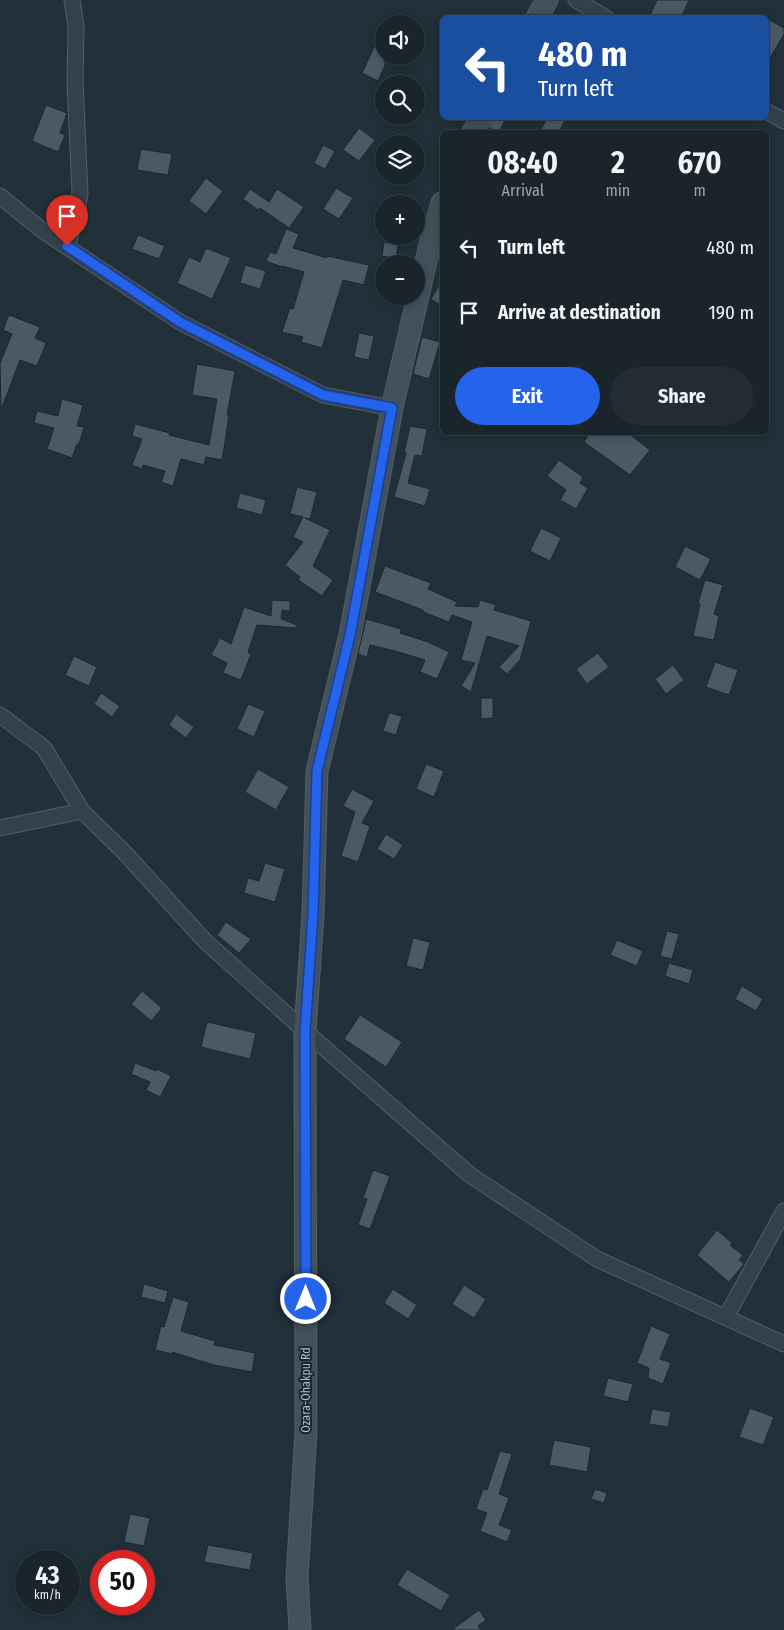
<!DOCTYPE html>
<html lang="en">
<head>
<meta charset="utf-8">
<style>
	:root { --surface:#19242b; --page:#222c33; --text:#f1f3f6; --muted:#9fa4a9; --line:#374147; --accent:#2563eb }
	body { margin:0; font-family:"Fira Sans Condensed",sans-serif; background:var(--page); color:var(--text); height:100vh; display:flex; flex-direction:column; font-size:19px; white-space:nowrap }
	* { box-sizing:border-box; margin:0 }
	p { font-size:16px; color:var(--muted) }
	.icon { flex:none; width:28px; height:28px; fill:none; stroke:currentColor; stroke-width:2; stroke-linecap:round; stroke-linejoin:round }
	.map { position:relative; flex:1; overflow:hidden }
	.panel { position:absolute; left:440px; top:130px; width:329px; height:305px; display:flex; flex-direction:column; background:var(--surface); border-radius:8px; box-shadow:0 2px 12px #0003,0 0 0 1px var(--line) }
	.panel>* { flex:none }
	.hud { position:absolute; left:440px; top:15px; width:329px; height:105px; border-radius:8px; box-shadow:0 2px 12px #0003,0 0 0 1px var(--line); background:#1a4fa0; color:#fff; overflow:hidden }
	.controls { position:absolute; left:375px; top:15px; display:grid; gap:10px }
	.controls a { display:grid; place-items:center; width:50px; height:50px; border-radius:50%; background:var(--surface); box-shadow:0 2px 12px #0003,0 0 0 1px var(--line); font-size:25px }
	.speed { position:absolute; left:15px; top:1550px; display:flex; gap:10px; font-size:25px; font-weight:700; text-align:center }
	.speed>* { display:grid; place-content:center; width:65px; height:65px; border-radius:50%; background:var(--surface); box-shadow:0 2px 12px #0003,0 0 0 1px var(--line); line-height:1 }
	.speed small { font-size:12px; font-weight:400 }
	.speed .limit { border:8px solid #d22; background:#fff; color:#111 }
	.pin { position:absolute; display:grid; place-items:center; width:42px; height:42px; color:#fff; margin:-51px -21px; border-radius:50% 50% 50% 0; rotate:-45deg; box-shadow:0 0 5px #0007 }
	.pin .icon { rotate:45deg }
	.me { position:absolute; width:55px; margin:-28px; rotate:0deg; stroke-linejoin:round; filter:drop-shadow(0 0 4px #0008) }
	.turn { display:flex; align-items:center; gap:18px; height:105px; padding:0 15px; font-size:22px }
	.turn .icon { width:65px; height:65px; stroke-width:2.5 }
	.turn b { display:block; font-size:35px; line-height:42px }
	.eta { display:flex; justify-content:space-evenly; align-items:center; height:85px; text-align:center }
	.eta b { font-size:30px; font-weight:700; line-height:35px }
	.action { display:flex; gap:10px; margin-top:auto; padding:10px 15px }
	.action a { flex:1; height:58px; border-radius:30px; background:var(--accent); color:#fff; font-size:20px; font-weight:700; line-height:58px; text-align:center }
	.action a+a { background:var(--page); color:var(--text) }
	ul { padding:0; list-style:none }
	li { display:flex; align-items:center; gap:15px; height:65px; padding:0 15px }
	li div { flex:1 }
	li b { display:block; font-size:19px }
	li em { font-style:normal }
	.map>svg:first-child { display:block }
</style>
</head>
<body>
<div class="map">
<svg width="784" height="1630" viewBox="0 0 784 1630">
	<rect width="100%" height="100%" fill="#213039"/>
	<g fill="#4a5a65" stroke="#1c2830">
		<path d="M657,0H689L681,18H649Z"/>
		<path d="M766,18L784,28V34L766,65Z"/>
		<path d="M384,26V62L386,63L378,81L362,73Z"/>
		<path d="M46,105L67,113L60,133L65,135L58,152L32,141Z"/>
		<path d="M493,118H506L499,132L489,128Z"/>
		<path d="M547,118H566L559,132H540Z"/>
		<path d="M359,128L375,140L359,161L343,150Z"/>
		<path d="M323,145L335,151L325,169L314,163Z"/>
		<path d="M141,149L172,154L168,175L137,170Z"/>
		<path d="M206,178L223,191L206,214L189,201Z"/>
		<path d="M336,188L353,198L339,219L323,209Z"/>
		<path d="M250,189L269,202L277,189L304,207L289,228L260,208L258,210L243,199Z"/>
		<path d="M286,229L299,234L293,248L327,258V256L369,265L364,285L343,280L322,348L301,342L303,337L282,332L290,308L293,309L304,272L282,266V267L266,261L270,252L276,254Z"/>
		<path d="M138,235L165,246L159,259L132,249Z"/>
		<path d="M384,242L398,245L396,258L382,256Z"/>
		<path d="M206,248L231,258L212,299L177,283L189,257L200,262Z"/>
		<path d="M245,265L266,271L260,289L240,283Z"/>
		<path d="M442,280V306L431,299Z"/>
		<path d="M9,315L40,327L35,338L46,343L37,366L20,360L1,410L0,363L12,334L3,330Z"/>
		<path d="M359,333L374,336L369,360L354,357Z"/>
		<path d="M422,337L440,342L429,379L413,374Z"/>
		<path d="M197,364L235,371L227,415H229L225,442L222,460L206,457L204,465L181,459L173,486L161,482L165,471L143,465L142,469L132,465L142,439L132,436L135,424L170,433L169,435L209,445L217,399L192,395Z"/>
		<path d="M62,399L83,405L77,426L84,427L79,444H77L72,458L47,449L54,428L34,423L37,411L58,416Z"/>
		<path d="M410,426L427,429L422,456L415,455L408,483L430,489L425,506L394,497L406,453H404Z"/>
		<path d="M590,432H627L650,450L630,475L584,442Z"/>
		<path d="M559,460L583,477L580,483L588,488L576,509L560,500L566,490L547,476Z"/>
		<path d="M297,487L317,492L310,519L305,518L330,530L313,566L333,580L322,596L298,580L300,577L285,565L303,542L293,537L303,517L290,514Z"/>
		<path d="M240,493L266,500L262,515L236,508Z"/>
		<path d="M541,528L561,538L550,561L530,551Z"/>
		<path d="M685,546L711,559L700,580L675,567Z"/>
		<path d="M385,566L431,583L428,589L457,602L455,606L478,607L480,600L496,605L494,610L531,621L520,660L507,674L499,667L519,646L487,636L471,692L461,686L475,663L461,660L472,622L452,615L449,622L423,612V610L375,592Z"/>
		<path d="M705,580L723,585L714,614L719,616L714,640L693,636L700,604L698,603Z"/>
		<path d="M272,600L290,601V611L282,610L281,619L297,625L296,628L257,625L248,652L251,654L241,680L223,673L227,663L211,655L220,638L231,644L244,607L271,616Z"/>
		<path d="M366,619L401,629L400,633L428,642L449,652L437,679L420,672L425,660L395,651L370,645L367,657L358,654Z"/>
		<path d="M598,653L609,667L587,684L576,669Z"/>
		<path d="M74,656L97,667L89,686L65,675Z"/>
		<path d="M715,662L738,670L729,695L706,687Z"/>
		<path d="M673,665L684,680L666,694L655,679Z"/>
		<path d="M101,693L120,706L112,717L94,704Z"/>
		<path d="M481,698H493V718L481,719Z"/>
		<path d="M248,704L265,711L254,737L237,729Z"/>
		<path d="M389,713L402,716L396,735L383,731Z"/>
		<path d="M176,714L194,727L186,738L169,725Z"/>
		<path d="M426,764L444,771L434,797L416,789Z"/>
		<path d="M258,769L289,787L276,810L245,792Z"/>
		<path d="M352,789L374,801L362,823L370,826L358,862L341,856L355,812L343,806Z"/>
		<path d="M386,834L403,845L394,859L377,849Z"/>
		<path d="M265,863L285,869L275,902L244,893L248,878L259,881Z"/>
		<path d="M226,922L251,939L239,953L217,935Z"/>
		<path d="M667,931L679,934L672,959L660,956Z"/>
		<path d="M413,938L430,942L423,970L406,966Z"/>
		<path d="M617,940L643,951L637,966L610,955Z"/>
		<path d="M669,963L693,970L689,984L665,976Z"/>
		<path d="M742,986L763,999L756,1011L735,999Z"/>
		<path d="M142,991L162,1008L151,1021L131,1004Z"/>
		<path d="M360,1015L402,1042L386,1067L344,1039Z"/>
		<path d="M207,1022L256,1033L250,1059L201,1047Z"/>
		<path d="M135,1063L156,1071L157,1069L171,1076L160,1097L146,1090L150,1082L131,1074Z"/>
		<path d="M373,1170L390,1176L370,1229L358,1225L367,1199L363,1198Z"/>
		<path d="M717,1230L732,1243L730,1245L743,1255L739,1260L744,1264L729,1282L697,1255Z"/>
		<path d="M144,1284L168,1291L165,1303L141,1297Z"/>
		<path d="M464,1285L486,1299L474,1318L452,1304Z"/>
		<path d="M393,1289L417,1305L408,1319L384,1303Z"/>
		<path d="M173,1297L189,1302L181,1331L215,1341L214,1345L255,1353L252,1372L214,1365L172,1352V1354L155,1350L161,1326L164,1327Z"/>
		<path d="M651,1326L670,1334L660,1359L671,1363L663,1384L648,1378L649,1368L637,1363Z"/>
		<path d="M608,1378L633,1384L628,1402L603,1396Z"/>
		<path d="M750,1408L774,1417L763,1445L739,1437Z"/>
		<path d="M652,1409L671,1412L668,1427L649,1424Z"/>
		<path d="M554,1440L591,1447L587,1472L549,1465Z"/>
		<path d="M500,1451L512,1454L499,1494L509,1498L499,1525L512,1530L507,1542L480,1531L487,1513L476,1509L483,1489L487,1490Z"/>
		<path d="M595,1489L607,1493L604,1503L591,1499Z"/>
		<path d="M130,1514L150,1518L144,1546L124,1542Z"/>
		<path d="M208,1545L253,1553L250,1570L204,1562Z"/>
		<path d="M407,1569L450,1595L441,1611L397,1585Z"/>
		<path d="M479,1610L486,1620L478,1626L481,1630H452Z"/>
	</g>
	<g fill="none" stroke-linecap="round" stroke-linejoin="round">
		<defs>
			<g id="minor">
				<path d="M576,0L606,18"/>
				<path d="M766,111L784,121"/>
				<path d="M0,196L43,231L180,322L323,395L392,408"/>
				<path d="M67,246L77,213L80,193L75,82L76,27L72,0"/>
				<path d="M0,715L44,748L82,811L123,851L205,941L305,1031L470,1175L597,1259L784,1344"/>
				<path d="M0,828L82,811"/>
				<path d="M726,1317L784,1211"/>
			</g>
			<g id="secondary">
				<path d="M537,18L547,0"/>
				<path d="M473,132L481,118"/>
				<path d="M300,1630L297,1577L306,1432L305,1031L313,915L317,771L350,635L392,408L432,236L442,203"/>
			</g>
		</defs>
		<use href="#minor" stroke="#535f67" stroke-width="17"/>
		<use href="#secondary" stroke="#535f67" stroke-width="23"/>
		<use href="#minor" stroke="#35414a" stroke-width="15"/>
		<use href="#secondary" stroke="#43515d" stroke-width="21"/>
	</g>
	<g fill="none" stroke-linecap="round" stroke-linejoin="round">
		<defs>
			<path id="route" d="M67,246L180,322L323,395L392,408L350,635L317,771L313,914L305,1032L306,1299"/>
		</defs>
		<use href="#route" stroke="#184099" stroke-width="12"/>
		<use href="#route" stroke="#2563eb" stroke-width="9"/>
	</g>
	<g text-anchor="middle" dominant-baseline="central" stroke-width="4" stroke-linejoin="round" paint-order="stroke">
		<g font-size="12" fill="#b0bcc6" stroke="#1a262e">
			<text transform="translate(306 1390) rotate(-90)">Ozara-Ohakpu Rd</text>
		</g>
	</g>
</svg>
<div class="controls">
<a><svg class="icon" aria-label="sound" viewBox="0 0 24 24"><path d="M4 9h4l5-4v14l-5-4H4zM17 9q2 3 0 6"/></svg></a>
<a><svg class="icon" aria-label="search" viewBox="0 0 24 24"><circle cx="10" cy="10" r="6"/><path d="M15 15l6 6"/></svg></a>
<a><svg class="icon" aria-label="layers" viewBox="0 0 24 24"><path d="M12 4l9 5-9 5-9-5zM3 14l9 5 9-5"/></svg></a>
<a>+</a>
<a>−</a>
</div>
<div class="speed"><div>43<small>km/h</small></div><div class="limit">50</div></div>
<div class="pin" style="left:67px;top:246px;background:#d93025"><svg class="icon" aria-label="arrive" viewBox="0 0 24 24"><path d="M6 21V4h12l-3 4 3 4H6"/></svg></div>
<svg class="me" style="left:306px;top:1299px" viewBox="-20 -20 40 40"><circle r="17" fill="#2563eb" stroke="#fff" stroke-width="3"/><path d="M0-11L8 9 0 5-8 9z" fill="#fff"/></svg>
<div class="hud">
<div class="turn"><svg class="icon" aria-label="left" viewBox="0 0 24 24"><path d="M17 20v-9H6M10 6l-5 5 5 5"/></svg><div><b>480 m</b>Turn left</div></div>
</div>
<section class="panel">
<div class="eta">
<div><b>08:40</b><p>Arrival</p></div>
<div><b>2</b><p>min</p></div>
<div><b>670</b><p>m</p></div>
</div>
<ul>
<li><svg class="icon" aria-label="left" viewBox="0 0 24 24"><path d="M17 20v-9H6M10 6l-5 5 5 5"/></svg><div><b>Turn left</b></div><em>480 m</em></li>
<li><svg class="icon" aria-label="arrive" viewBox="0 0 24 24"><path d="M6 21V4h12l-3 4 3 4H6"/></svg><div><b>Arrive at destination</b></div><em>190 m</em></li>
</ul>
<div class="action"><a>Exit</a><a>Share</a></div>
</section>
</div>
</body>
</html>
